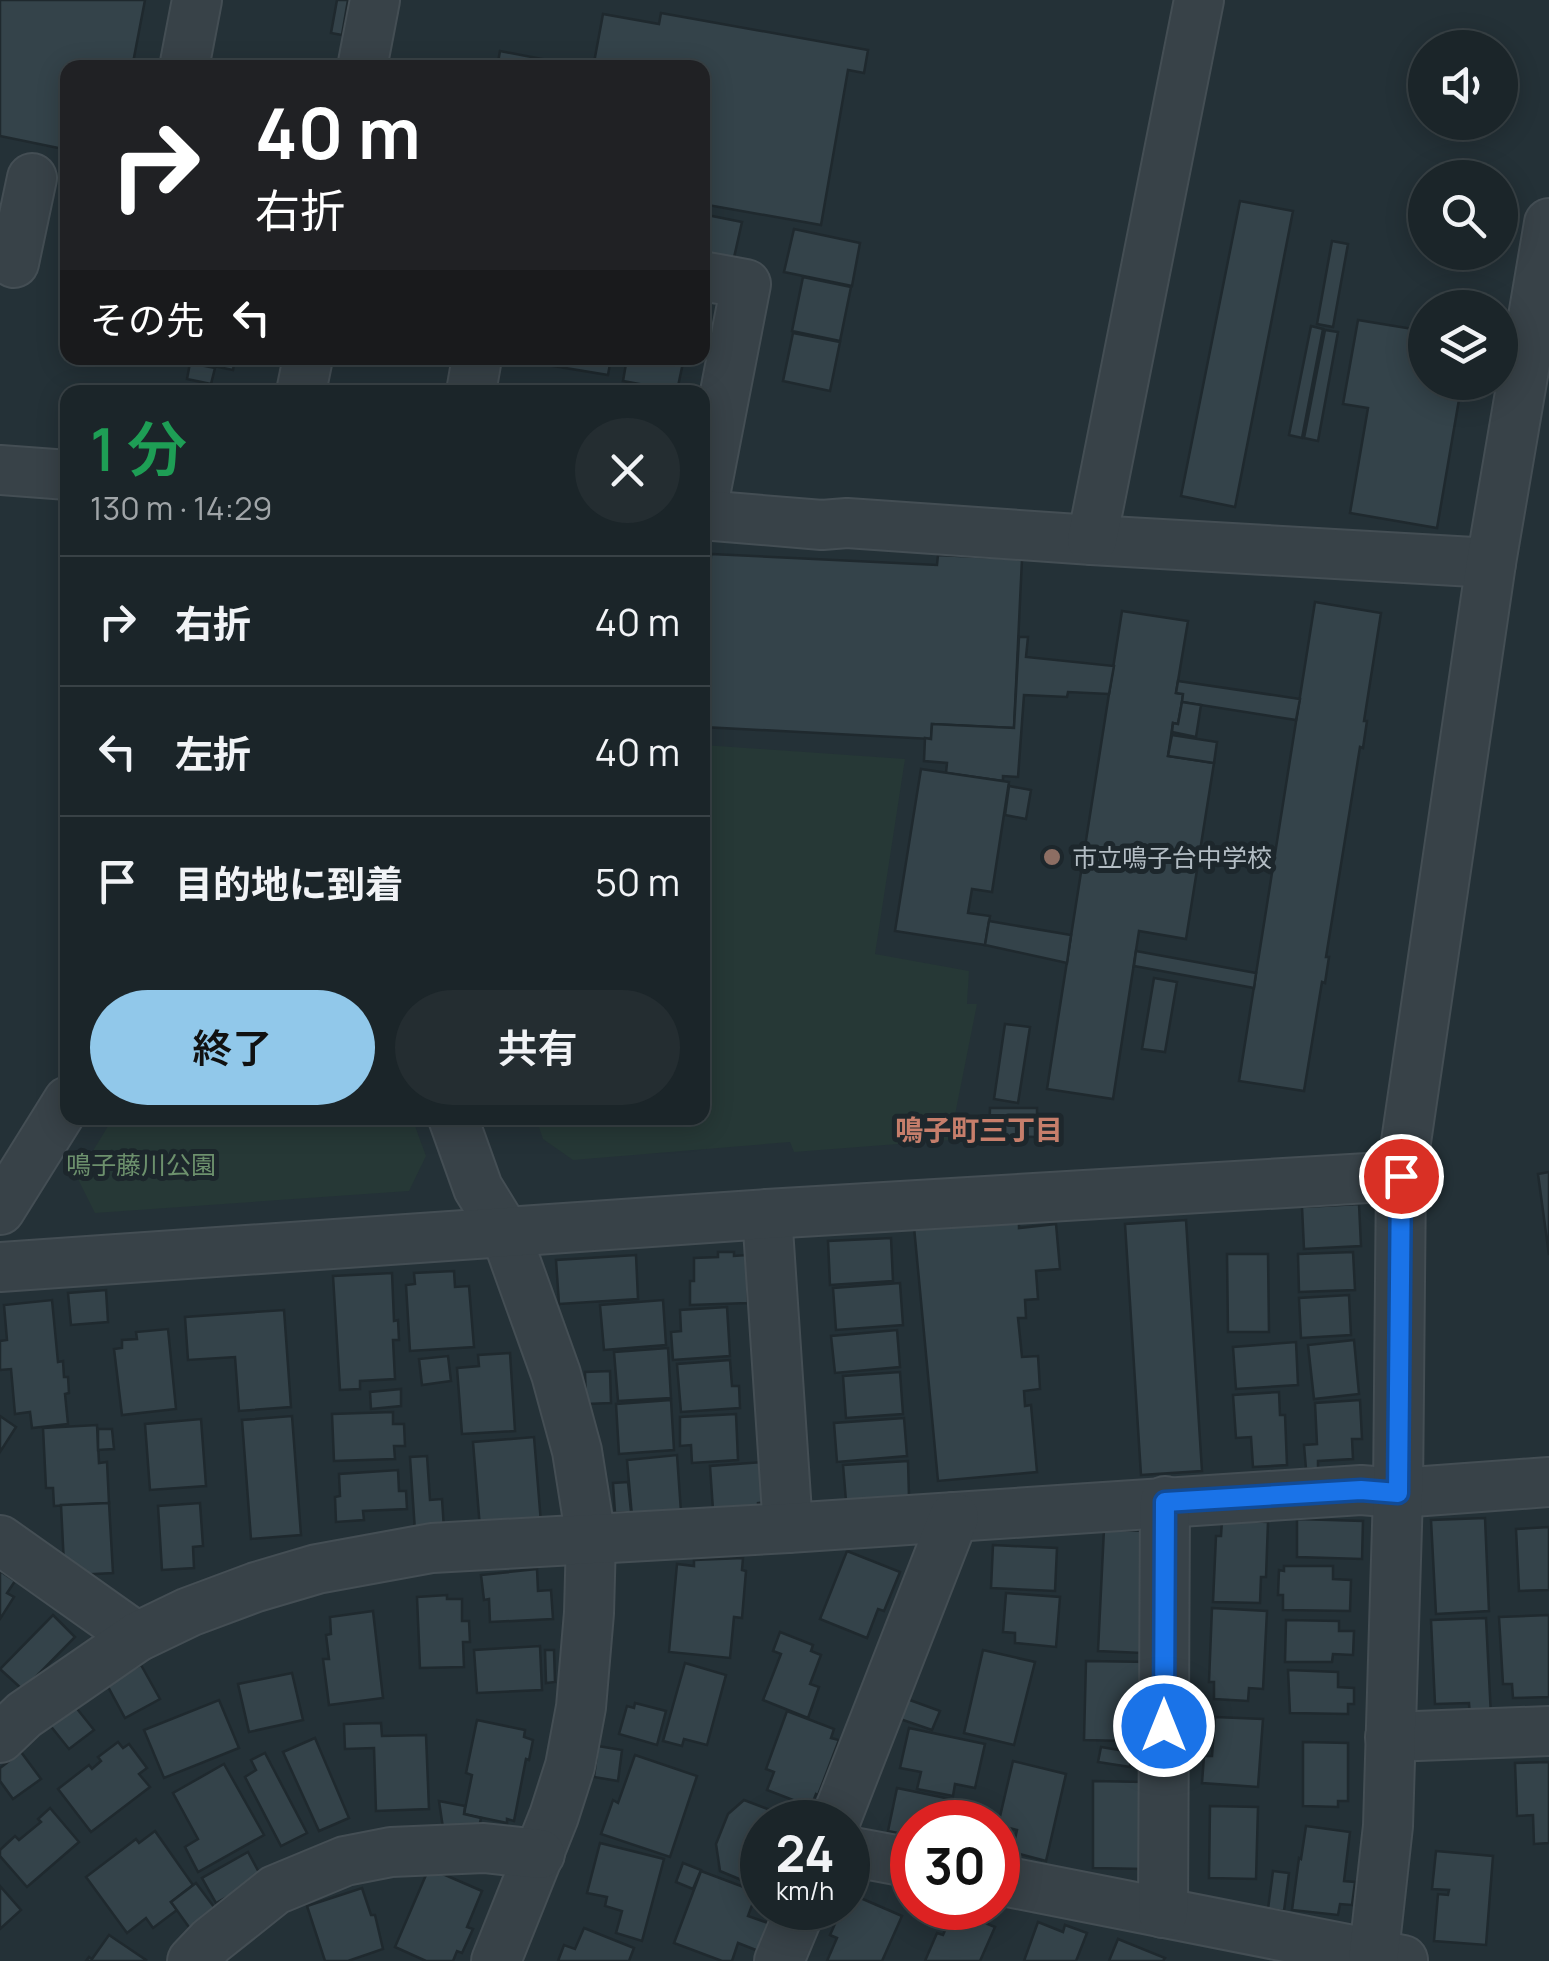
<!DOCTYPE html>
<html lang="ja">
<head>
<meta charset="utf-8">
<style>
	:root { --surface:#1b2529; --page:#242d31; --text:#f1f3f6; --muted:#a0a5a8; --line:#394246; --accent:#91c8ea }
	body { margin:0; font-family:Manrope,"Noto Sans JP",sans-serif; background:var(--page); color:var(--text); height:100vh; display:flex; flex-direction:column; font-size:38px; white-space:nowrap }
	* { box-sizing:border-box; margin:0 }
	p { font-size:32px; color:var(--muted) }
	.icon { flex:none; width:55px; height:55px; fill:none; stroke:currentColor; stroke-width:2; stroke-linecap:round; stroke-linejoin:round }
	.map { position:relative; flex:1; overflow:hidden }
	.details { position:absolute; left:60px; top:385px; width:650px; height:740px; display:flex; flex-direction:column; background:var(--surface); border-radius:20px; box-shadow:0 5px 25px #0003,0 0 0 2px var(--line) }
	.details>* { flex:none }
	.hud { position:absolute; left:60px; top:60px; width:650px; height:305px; border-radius:20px; box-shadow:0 5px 25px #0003,0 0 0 2px var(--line); background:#202124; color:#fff; overflow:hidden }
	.controls { position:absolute; left:1408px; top:30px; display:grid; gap:20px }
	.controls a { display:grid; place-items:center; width:110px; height:110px; border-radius:50%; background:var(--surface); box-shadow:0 5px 25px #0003,0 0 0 2px var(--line); font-size:50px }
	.speed { position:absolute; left:740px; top:1800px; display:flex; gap:20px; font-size:50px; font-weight:700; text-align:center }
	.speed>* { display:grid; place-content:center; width:130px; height:130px; border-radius:50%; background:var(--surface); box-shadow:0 5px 25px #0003,0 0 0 2px var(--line); line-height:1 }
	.speed small { font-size:25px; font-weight:400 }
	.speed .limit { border:15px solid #d22; background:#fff; color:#111 }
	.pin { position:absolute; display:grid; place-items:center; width:85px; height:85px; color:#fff; margin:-42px; border:5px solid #fff; border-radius:50%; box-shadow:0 2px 10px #0007 }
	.me { position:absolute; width:110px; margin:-55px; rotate:0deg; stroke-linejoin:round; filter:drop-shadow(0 0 8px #0008) }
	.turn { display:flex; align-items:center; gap:35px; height:210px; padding:0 30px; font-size:45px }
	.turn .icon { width:130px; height:130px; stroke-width:2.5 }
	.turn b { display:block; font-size:70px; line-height:85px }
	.then { display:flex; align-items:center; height:95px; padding:0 30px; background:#0003; gap:20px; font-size:38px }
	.round { display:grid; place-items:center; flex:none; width:105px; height:105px; border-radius:52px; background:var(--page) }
	.headline { display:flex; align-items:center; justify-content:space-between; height:170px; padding:0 30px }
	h1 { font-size:60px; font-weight:600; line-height:75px; color:#1e9e55 }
	.primary-button { display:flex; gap:20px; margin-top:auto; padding:20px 30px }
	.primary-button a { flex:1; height:115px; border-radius:60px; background:var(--accent); color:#111; font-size:40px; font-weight:600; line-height:115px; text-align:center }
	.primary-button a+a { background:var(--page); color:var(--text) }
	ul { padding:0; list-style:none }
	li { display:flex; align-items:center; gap:30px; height:130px; padding:0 30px; border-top:2px solid var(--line) }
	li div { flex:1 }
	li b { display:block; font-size:38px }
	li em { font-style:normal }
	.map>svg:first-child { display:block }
</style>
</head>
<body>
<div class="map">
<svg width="1549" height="1961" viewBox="0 0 1549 1961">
	<rect width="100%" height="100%" fill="#243137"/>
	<g fill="#263836">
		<path d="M703,745L905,759L875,954L969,971L967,1004H977L950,1140L794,1152L790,1142L573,1160L543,1139L536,1118H702Z"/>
		<path d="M113,1118H412L426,1156L409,1191L95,1213L77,1177Z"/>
	</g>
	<g fill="#34434a" stroke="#1f292e" stroke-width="2.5">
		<path d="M0,0H145L132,68H68V150L0,136Z"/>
		<path d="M337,0H348L342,35L331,33Z"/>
		<path d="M661,13L868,50L864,73L848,70L821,225L702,204V68H593L603,14L659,24Z"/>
		<path d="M500,51L578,66L577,68H497Z"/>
		<path d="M1240,201L1293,211L1235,507L1181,496Z"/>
		<path d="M702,214L742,222L733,262L702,255Z"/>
		<path d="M794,229L860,243L852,286L784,272Z"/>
		<path d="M1332,241L1348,244L1333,327L1317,324Z"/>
		<path d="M803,277L851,287L840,341L792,331Z"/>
		<path d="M1358,320L1425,331V382H1462L1437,528L1350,513L1368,408L1343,404Z"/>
		<path d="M1311,326L1323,329L1302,438L1289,435Z"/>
		<path d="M1325,330L1338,332L1318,441L1304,438Z"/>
		<path d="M793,333L840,342L830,391L783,381Z"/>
		<path d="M175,358H235L233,370Z"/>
		<path d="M530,358H611L608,375L529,362Z"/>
		<path d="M627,358H684L677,391L623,381Z"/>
		<path d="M190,363L215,368L211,384L187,379Z"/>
		<path d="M711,554L937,565L938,555L1022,559L1014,728L932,724L931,739L703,727Z"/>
		<path d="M1315,602L1381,613L1364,721H1367L1363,748L1360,747L1326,957H1329L1325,983L1322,982L1304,1091L1239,1081Z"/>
		<path d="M1122,611L1188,621L1176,693L1183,694L1182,702L1178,724L1173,723L1168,756L1214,763L1186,939L1139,931L1113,1099L1047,1089Z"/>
		<path d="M1019,637H1028L1026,657L1114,666L1109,694L1068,692L1067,697L1024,695L1018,777L1003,776V781L946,773L947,763L924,761L925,738L931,739L932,724L1014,728Z"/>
		<path d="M1178,681L1300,699L1296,720L1182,702L1183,694L1176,693Z"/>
		<path d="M1182,702L1201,705L1196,737L1172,732L1173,723L1178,724Z"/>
		<path d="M1172,735L1217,742L1214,763L1168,756Z"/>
		<path d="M921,769L1009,782L992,892L972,889L968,913L990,916L985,945L895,931Z"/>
		<path d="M1009,786L1031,790L1026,819L1005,815Z"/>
		<path d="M989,921L1071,935L1067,963L985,945Z"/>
		<path d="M1136,951L1256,973L1254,988L1134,966Z"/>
		<path d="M1154,978L1177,982L1165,1052L1142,1049Z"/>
		<path d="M1005,1024L1030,1027L1018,1103L994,1099Z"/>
		<path d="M990,1108H1037V1137L989,1136Z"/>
		<path d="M1549,1172V1255L1538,1174Z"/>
		<path d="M1359,1204L1361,1246L1304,1249L1302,1207Z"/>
		<path d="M1019,1220V1228L1056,1224L1060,1269L1036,1271L1038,1299L1025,1300L1026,1318H1018L1022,1357L1038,1356L1040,1389L1024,1391L1025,1406L1031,1405L1037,1472L938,1481L914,1227Z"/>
		<path d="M1186,1220L1202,1471L1141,1475L1125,1224Z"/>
		<path d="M891,1238L893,1281L830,1285L828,1241Z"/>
		<path d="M718,1252H734V1256L747,1255L748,1303L690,1305V1281H694V1258L718,1257Z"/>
		<path d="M1353,1252L1355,1290L1299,1292L1298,1254Z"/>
		<path d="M1227,1254H1268L1269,1332H1228Z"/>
		<path d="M636,1255L638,1299L559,1304L556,1260Z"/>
		<path d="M454,1271L455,1287L469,1286L474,1347L410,1351L406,1285L415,1284L414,1273Z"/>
		<path d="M392,1273L394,1321L398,1320L399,1340H393L395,1379L360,1381V1389L340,1390L333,1276Z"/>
		<path d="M900,1283L903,1325L836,1330L833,1288Z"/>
		<path d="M106,1290L108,1322L71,1325L68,1293Z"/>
		<path d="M1349,1295L1351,1335L1301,1338L1299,1298Z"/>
		<path d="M52,1300L58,1362L63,1361L64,1377H68L69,1393L65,1394L68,1424L32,1428L30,1412L15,1414L11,1369L0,1370V1341L7,1340L4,1305Z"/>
		<path d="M663,1300L666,1345L604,1350L600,1305Z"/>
		<path d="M727,1307L730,1356L673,1360L671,1332L681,1331L680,1310Z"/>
		<path d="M284,1310L291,1407L239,1411L235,1357L188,1360L185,1317Z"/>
		<path d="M168,1329L176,1409L122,1415L114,1349L122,1348V1340L137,1339L136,1332Z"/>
		<path d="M897,1330L900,1367L835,1373L831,1336Z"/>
		<path d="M1354,1340L1359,1394L1314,1399L1308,1345Z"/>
		<path d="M1296,1342L1298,1385L1236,1389L1233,1347Z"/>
		<path d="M668,1348L671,1398L618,1401L614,1352Z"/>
		<path d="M510,1353L515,1431L462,1434L457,1368L479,1366L478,1355Z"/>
		<path d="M448,1356L451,1381L422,1385L419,1359Z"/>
		<path d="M730,1360L732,1386H739L740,1408L681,1412L677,1364Z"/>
		<path d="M610,1371L611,1403L586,1404L585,1372Z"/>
		<path d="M900,1372L903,1414L846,1418L843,1376Z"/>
		<path d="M401,1389V1406L371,1409L370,1392Z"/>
		<path d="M1279,1392L1280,1415H1285L1287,1465L1253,1467L1251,1437L1236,1438L1233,1395Z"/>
		<path d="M671,1400L674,1450L619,1454L616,1404Z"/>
		<path d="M1360,1400L1362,1439H1352L1353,1459L1318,1461V1468L1306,1469L1304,1445L1317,1444L1315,1403Z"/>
		<path d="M393,1412V1424H404L405,1446H394L395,1459L334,1461L332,1414Z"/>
		<path d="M736,1414L738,1460L692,1463L691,1445L680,1446V1417Z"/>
		<path d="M0,1416L16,1427L0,1452Z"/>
		<path d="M292,1416L301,1535L251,1539L242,1420Z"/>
		<path d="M904,1418L907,1456L837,1462L834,1423Z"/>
		<path d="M201,1419L206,1486L150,1490L145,1424Z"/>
		<path d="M97,1425L99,1463L107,1462L109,1503L54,1506L53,1488H46L43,1428Z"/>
		<path d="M98,1429H112L114,1449L98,1450Z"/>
		<path d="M534,1437L541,1523L480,1528L473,1442Z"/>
		<path d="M677,1455L681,1512L632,1516L627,1460Z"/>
		<path d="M427,1456L430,1500L442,1499L444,1529L415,1531L410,1457Z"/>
		<path d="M908,1461L909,1497L846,1501L843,1465Z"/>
		<path d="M763,1462L766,1502L758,1503V1508L713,1510L710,1466Z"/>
		<path d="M398,1470L399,1491H406L407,1509L363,1511L364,1520L336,1522L335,1497L340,1496L339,1474Z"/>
		<path d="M628,1482L631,1512L615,1513L613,1483Z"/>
		<path d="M109,1503L113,1573L76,1575L64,1565L61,1505Z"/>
		<path d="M200,1503L203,1546L193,1547L194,1568L162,1570L158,1506Z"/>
		<path d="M1485,1518L1489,1611L1436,1614L1431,1520Z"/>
		<path d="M1297,1519L1363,1521L1362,1559L1297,1557Z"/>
		<path d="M1222,1520L1268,1522L1266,1577H1261L1260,1603L1213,1602L1216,1536H1221Z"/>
		<path d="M1549,1527V1590L1519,1591L1516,1529Z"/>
		<path d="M1104,1529L1144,1531L1142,1653L1098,1651Z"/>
		<path d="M993,1545L1057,1548L1055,1591L991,1588Z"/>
		<path d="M847,1551L900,1572L884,1611L878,1609L867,1638L820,1619Z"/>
		<path d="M743,1558L742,1570L746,1571L742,1618L734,1617L730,1658L669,1652L677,1564L694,1566V1560Z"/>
		<path d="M1284,1566H1333V1579L1351,1580L1350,1611L1283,1610V1595H1278L1279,1570L1284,1571Z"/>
		<path d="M537,1569L538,1591L551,1590L553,1619L490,1622L489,1599L484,1600L481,1575Z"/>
		<path d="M0,1571L15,1581L7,1593L14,1597L0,1619Z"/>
		<path d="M1006,1593L1060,1597L1056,1647L1015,1643V1633L1003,1632Z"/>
		<path d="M447,1595V1599H462V1621H469L470,1642H463L464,1667L420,1668L417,1597Z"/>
		<path d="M1212,1608L1267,1611L1263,1689L1249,1688L1248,1701L1214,1699V1682H1209Z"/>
		<path d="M373,1611L383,1698L329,1705L323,1659H329L326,1635L331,1634L330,1617Z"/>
		<path d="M53,1615L75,1637L23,1690L0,1669Z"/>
		<path d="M1549,1615V1697L1513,1698L1512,1684H1503L1499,1617Z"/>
		<path d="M1486,1618L1491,1716H1470L1469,1703L1435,1704L1431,1620Z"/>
		<path d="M1286,1620L1339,1621V1631H1354L1353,1655L1333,1654L1332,1662H1285Z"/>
		<path d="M780,1632L813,1645L811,1651L821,1655L810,1684L819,1687L808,1718L763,1700L781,1654L773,1651Z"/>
		<path d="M540,1646L542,1690L477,1693L474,1650Z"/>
		<path d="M545,1650H554L555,1682L546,1683Z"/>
		<path d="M983,1650L1035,1662L1014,1745L964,1733Z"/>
		<path d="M1086,1661L1151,1662L1143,1730L1124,1729V1741L1084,1740Z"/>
		<path d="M685,1663L726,1675L707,1745L684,1739L682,1746L663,1741Z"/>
		<path d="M141,1665L160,1699L125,1718L106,1683Z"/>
		<path d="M1288,1670L1338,1672V1687L1354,1688V1704H1348V1714L1290,1713Z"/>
		<path d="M292,1673L303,1720L249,1732L238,1684Z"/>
		<path d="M907,1699L940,1711L932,1730L900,1719Z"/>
		<path d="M219,1700L239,1748L164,1778L144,1730Z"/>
		<path d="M635,1703L666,1711L657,1745L619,1734L627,1706L634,1708Z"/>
		<path d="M74,1705L94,1730L69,1749L49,1724Z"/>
		<path d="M787,1711L834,1729L831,1738L839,1740L818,1795L816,1794L811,1807L767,1790L774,1772L766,1769Z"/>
		<path d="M1215,1717L1263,1719L1258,1787L1202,1783L1204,1756H1212Z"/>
		<path d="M477,1720L525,1730L524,1737L533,1740L529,1760L526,1759L514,1821L507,1819V1823L464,1814L472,1775L466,1773Z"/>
		<path d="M381,1723L382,1736L426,1735L429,1809L376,1811L374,1748L345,1749L344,1724Z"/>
		<path d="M909,1728L985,1744L975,1788L955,1784L953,1796L917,1789L921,1772L900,1768Z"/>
		<path d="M315,1738L349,1818L319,1831L283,1752Z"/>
		<path d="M118,1742L123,1748L129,1744L147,1768L139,1774L150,1787L91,1832L58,1789L89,1765L92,1769L101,1761L98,1757Z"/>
		<path d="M1303,1742L1348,1743V1801H1338V1807L1303,1806Z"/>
		<path d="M598,1746L622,1750L618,1781L594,1777Z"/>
		<path d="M1101,1747L1131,1752L1130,1767L1098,1762Z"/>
		<path d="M21,1752L41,1779L13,1799L0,1781V1768Z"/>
		<path d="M265,1753L307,1833L281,1846L245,1777L256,1770L251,1760Z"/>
		<path d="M635,1755L697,1776L670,1857L601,1834L613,1800L618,1803Z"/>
		<path d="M1013,1761L1066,1774L1046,1861L1012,1852L1017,1830L998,1825Z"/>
		<path d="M1549,1762V1843L1534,1844L1533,1815L1517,1816L1515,1763Z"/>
		<path d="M224,1764L264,1835L198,1872L185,1847L198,1839L173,1793Z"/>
		<path d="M1093,1781L1146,1782L1145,1869L1093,1868Z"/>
		<path d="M897,1788L960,1801L955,1822H912V1836L888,1831Z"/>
		<path d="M744,1800L797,1820L796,1822H762V1882L746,1876L744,1881L720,1871L716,1844L728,1814Z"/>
		<path d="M439,1801L465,1806L464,1814L481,1818L478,1832L443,1828Z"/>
		<path d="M1210,1806L1258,1807L1256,1879L1209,1878Z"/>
		<path d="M50,1808L79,1842L27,1887L0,1856V1850L15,1836L19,1840L41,1822L38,1819Z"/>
		<path d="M1306,1826L1350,1832L1344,1881L1355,1882L1352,1905L1340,1904L1338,1915L1292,1910L1299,1858L1301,1859Z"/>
		<path d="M155,1831L193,1885L171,1902L177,1910L153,1928L146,1918L127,1933L86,1877L136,1839L139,1843Z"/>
		<path d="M600,1843L664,1859L642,1941L616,1933L622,1911L605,1906L607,1897L587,1893Z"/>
		<path d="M1436,1851L1493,1856L1486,1945L1434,1941L1438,1894L1448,1895L1449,1890L1432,1889Z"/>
		<path d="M248,1852L262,1878L216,1903L202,1878Z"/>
		<path d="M683,1863L701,1870L693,1889L676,1882Z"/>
		<path d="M429,1868L482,1891L467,1927L473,1929L462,1953L457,1951L453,1961H426L395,1947Z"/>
		<path d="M701,1871L757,1892L748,1916L771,1924L761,1952L738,1943L732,1961H722L674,1943Z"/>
		<path d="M1273,1871L1289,1873L1284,1911L1268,1909Z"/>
		<path d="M196,1883L217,1911L191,1930L171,1902Z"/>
		<path d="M0,1886L21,1910L0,1929Z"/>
		<path d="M362,1888L371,1915H375L383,1949L348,1961H325L307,1906Z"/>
		<path d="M849,1893L902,1916L882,1961H827L837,1938L830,1935L842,1908H848Z"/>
		<path d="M954,1910L995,1927L980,1961H925L937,1933L943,1935Z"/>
		<path d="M1038,1922L1063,1932L1065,1925L1087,1933L1076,1961H1024Z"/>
		<path d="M584,1928L634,1948L629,1961H558L564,1945L575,1949Z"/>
		<path d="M109,1935L146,1960L145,1961H86L89,1957L92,1959Z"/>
		<path d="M1118,1939L1165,1958L1163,1961H1109Z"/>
	</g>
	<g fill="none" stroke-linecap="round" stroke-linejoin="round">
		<defs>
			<g id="minor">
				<path d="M184,68L197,0"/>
				<path d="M362,68L375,0"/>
				<path d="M14,263L32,178"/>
				<path d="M702,276L746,284L702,511"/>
				<path d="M301,392L308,358"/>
				<path d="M471,392L477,358"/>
				<path d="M0,470L68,475"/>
				<path d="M702,515L822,525L847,523L1092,540L1491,563"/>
				<path d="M1092,540L1199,0"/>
				<path d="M453,1118L478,1188L505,1232L556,1374L577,1451L591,1539L589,1613L581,1707L570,1766L554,1816L496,1961"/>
				<path d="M0,1210L68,1101"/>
				<path d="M767,1214L788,1528"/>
				<path d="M0,1267L767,1214L1401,1176"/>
				<path d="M0,1540L137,1637"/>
				<path d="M1390,1737L1549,1731"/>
				<path d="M0,1738L24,1715L137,1637L189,1612L256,1587L317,1569L432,1548L788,1528L1361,1490L1398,1493L1549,1482"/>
				<path d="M835,1822L954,1517"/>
				<path d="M848,1851L912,1863"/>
				<path d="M998,1880L1403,1960"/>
				<path d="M1163,1913L1165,1501"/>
				<path d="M192,1961L211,1941L275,1890L345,1861L391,1852L484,1848L540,1854"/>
				<path d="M779,1961L801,1908"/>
				<path d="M1373,1961L1388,1826L1398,1493L1401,1176L1491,563L1549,223"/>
			</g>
		</defs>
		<use href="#minor" stroke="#444e54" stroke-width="52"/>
		<use href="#minor" stroke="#384248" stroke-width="48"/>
	</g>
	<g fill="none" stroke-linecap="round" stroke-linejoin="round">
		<defs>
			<path id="route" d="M1164,1726L1165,1502L1361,1490L1398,1493L1401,1176"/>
		</defs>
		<use href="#route" stroke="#114b97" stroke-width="25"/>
		<use href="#route" stroke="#1a73e8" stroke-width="18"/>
	</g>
	<circle fill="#8d6e63" stroke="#1d272c" stroke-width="4" cx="1052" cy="857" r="10"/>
	<g text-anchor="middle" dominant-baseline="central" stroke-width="10" stroke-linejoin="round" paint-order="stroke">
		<g font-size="25" fill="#b3bdc4" stroke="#1d272c" text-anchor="start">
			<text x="1072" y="857">市立鳴子台中学校</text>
		</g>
		<g font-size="25" fill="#6d916d" stroke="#1d272c">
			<text x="141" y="1164">鳴子藤川公園</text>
		</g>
		<g font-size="28" font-weight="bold" fill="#c67e6b" stroke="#1d272c">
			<text x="979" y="1129">鳴子町三丁目</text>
		</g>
	</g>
</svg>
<div class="controls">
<a><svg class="icon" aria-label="sound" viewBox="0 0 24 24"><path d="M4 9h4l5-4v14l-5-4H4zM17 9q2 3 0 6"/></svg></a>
<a><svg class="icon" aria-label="search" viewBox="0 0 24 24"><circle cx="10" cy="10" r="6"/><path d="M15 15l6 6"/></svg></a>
<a><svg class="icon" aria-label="layers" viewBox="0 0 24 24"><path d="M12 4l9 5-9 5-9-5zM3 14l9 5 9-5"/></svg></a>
</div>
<div class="speed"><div>24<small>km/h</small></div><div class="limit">30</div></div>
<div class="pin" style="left:1401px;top:1176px;background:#d93025"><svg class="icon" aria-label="arrive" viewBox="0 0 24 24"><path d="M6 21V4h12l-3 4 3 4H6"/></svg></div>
<svg class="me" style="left:1164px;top:1726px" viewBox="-20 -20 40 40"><circle r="17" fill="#1a73e8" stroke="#fff" stroke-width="3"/><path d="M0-11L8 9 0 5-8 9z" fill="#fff"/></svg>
<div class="hud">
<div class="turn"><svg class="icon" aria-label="right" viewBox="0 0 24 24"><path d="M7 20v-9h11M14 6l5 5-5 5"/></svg><div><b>40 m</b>右折</div></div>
<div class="then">その先<svg class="icon" aria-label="left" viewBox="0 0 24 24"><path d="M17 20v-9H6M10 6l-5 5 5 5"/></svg></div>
</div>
<section class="details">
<div class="headline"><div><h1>1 分</h1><p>130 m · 14:29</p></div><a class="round"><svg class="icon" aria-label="close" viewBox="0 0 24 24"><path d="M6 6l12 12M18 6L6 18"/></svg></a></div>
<ul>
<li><svg class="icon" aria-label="right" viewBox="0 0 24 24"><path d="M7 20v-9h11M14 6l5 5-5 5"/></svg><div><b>右折</b></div><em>40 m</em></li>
<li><svg class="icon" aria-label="left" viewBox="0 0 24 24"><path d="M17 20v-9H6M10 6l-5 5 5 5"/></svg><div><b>左折</b></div><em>40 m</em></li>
<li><svg class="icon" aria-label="arrive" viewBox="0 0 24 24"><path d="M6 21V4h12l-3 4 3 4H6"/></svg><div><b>目的地に到着</b></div><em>50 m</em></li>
</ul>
<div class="primary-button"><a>終了</a><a>共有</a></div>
</section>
</div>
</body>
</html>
